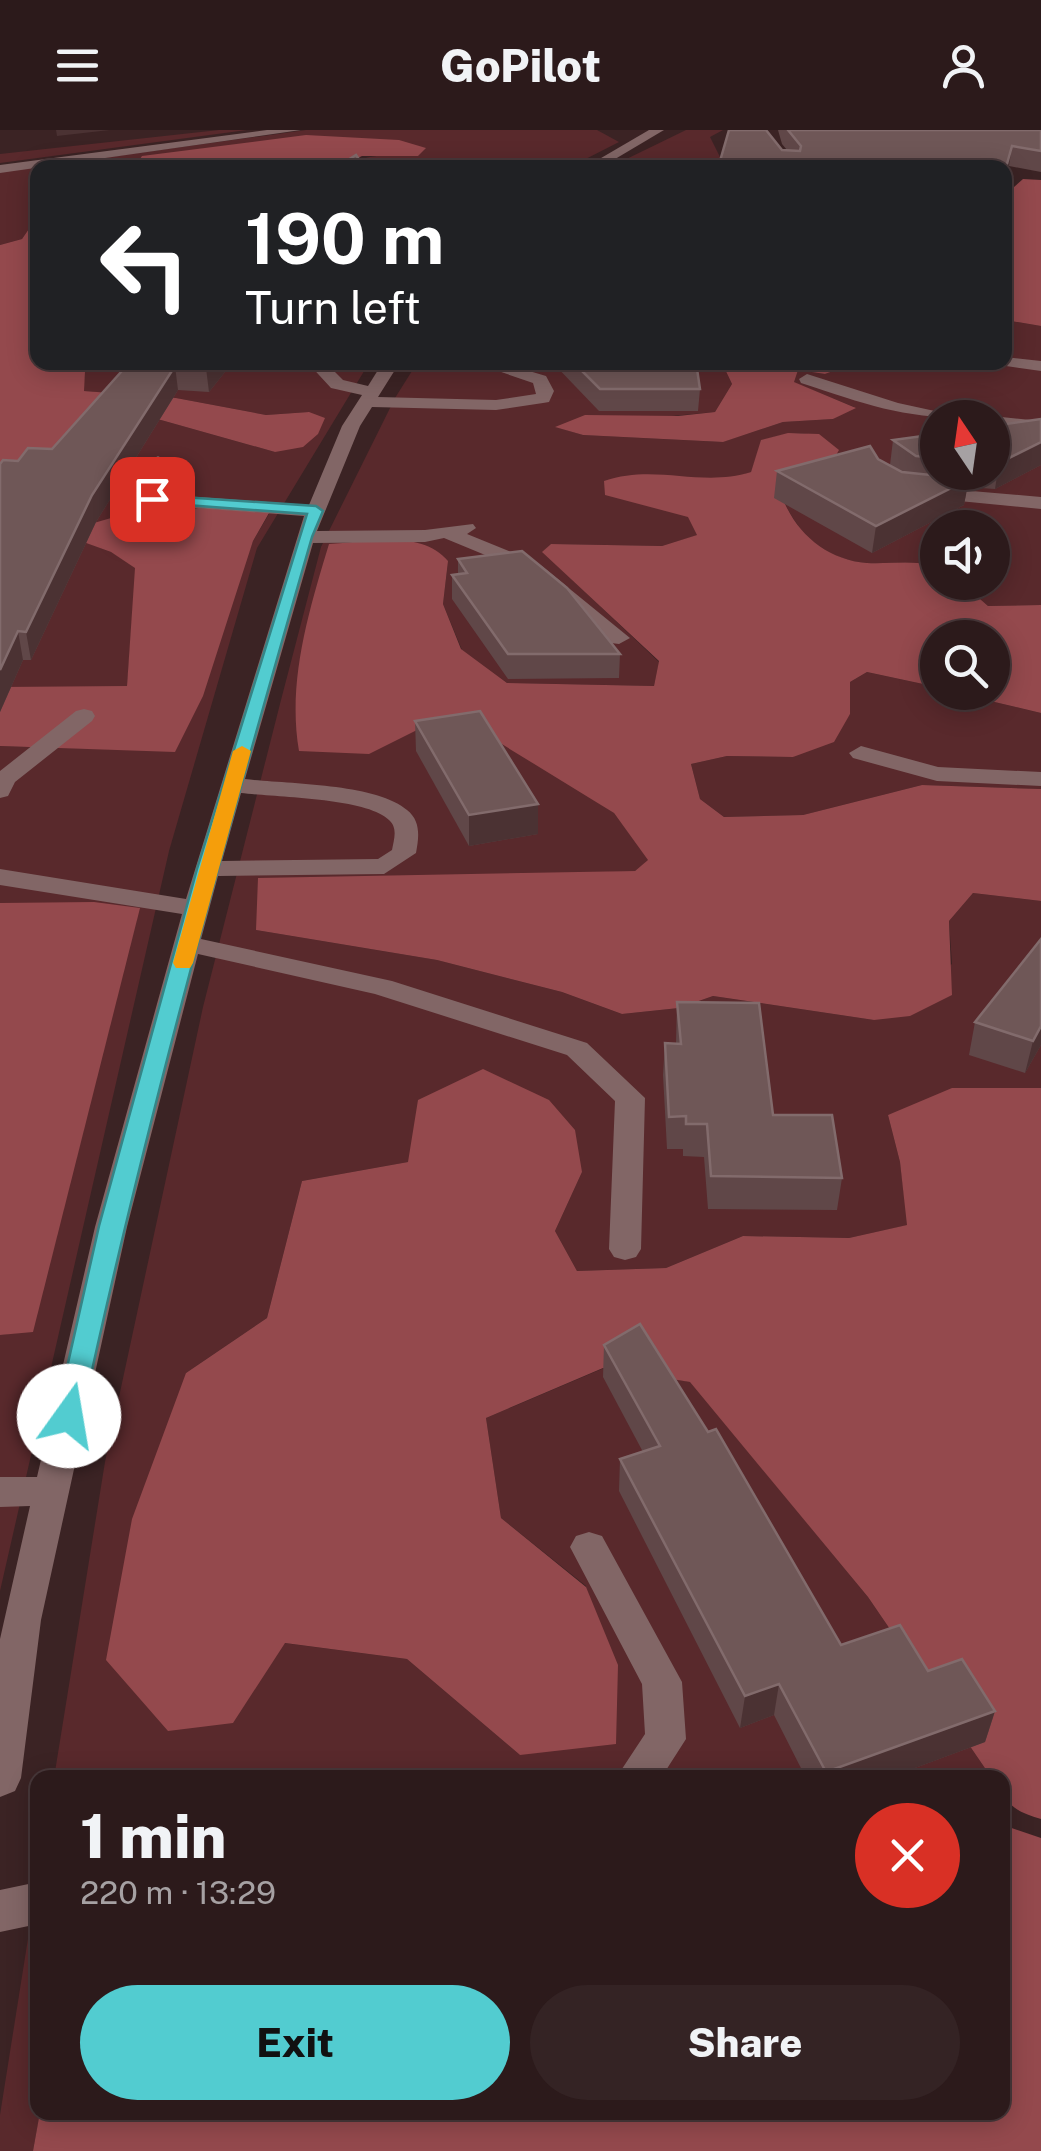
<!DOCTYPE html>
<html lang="en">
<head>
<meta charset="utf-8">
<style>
	:root { --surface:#2c1a1b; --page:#342324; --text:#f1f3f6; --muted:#a6a1a3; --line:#48383a; --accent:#52ccd0 }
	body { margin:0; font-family:"Public Sans",sans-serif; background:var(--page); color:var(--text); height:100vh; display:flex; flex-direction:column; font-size:38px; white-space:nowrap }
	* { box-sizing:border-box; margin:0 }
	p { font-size:32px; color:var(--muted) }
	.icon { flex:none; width:55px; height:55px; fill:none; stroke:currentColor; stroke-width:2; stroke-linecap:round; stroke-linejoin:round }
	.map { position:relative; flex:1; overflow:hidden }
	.details { position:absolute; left:30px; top:1640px; width:980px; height:350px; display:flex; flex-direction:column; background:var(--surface); border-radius:20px; box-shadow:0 5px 25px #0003,0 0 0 2px var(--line) }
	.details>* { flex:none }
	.top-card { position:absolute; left:30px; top:30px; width:982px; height:210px; border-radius:20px; box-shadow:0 5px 25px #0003,0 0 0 2px var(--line); background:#202124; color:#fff; overflow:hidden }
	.needle { width:65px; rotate:347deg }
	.buttons { position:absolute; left:920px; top:270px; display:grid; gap:20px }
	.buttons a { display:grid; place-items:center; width:90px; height:90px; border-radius:50%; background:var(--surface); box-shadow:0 5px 25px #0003,0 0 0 2px var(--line); font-size:50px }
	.pin { position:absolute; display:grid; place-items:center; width:85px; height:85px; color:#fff; margin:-42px; border-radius:20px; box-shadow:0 5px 15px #0006 }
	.me { position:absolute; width:110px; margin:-55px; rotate:13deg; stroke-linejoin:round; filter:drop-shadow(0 0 8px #0008) }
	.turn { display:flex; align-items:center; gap:35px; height:210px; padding:0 50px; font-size:45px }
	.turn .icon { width:130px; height:130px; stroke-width:2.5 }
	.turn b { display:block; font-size:70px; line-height:85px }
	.round { display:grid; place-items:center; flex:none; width:105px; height:105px; border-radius:52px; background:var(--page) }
	.head { display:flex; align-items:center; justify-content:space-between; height:170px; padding:0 50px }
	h1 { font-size:60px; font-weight:800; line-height:75px }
	.primary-button { display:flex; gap:20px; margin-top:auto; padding:20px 50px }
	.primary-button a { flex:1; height:115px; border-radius:60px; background:var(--accent); color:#111; font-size:40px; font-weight:800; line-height:115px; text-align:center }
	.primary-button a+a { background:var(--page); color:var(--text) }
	header { display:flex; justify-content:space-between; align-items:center; height:130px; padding:0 50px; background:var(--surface); font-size:45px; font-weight:800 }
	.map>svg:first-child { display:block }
</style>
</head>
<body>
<header><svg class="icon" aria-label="menu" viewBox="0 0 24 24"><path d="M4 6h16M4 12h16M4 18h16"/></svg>GoPilot<svg class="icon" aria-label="person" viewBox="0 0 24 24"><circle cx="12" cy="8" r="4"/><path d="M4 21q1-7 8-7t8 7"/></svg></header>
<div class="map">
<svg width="1041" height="2021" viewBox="0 0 1041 2021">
	<rect width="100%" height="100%" fill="#3b2324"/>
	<g fill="#59292c" fill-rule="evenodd">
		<path d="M219,0H247L0,33V24Z"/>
		<path d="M306,0H597L619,12L568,38L338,37C366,24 395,25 425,18C331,0 232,17 137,31L134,37L38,38L37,87L22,109L0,115V42Z"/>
		<path d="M686,0H723L710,7L725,37L608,38Z"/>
		<path d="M1005,190L1041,196V475L988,476L962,453L992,452V398H938L937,436C914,430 891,434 867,433C825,430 793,401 781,362L838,320C810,297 796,301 762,310L751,342L727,350L689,387L698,405L662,416L551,414L543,422L659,532L654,556L507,553L462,520L443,474L448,431L423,597H474L538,633L614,683L649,730L635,741L473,747L256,800L437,830L562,862L622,884L679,878L713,866L874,890L952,834L949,791L973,763L1041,771V958L888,985L900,1032L908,1095L849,1108L743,1106L666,1138L577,1141L555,1101L582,1042L408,1032L302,1051L267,1188L186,1243L233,1592L284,1513L407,1529L520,1625L586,1456L501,1388L486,1288L604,1238L691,1252L868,1467L991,1647L54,1648L105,1332L203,877L281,570L321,417L395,268L417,233H722L732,254L715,282L556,297L583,305L722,312L783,292L833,289L854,277L793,252L797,240L825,244L856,232H1005ZM938,288H992V342H938Z"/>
		<path d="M93,233H369L257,418L169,721L0,1461V1205L33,1201L24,773H0V616L175,621L253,411L269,384L199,378L118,386L76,409L111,422L136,437L127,557H0L111,283L161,290L275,322L309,282L266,285L176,268L83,261L85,242Z"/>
		<path d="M867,542L937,557L938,562L956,563L1041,583V659L922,655L803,685L724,687L700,669L691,634L727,626L793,627L850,584V552Z"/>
		<path d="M37,1752L40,1983L33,2021H0V1985Z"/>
	</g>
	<g fill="#94494d">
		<path d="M306,5L399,10L426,18L418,26H362L338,37L134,38L142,26Z"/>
		<path d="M1023,49L1041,50V196L1005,190V65Z"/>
		<path d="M37,87L38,232L93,233L85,242L84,261L176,268L266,285L309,282L325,288L318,304L303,317L275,322L161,290L111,283L52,331L0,354V115L22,109Z"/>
		<path d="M722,233H855L825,244L798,240L794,252L856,278L833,289L783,292L723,312L583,305L555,297L585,285L678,286L715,282L732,254Z"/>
		<path d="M788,303L819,304L839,320L831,334L781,363C793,401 826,430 867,433C891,434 914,430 937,436L938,452L962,453L988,476L1041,475V583L956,563L992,562V508H938L937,557L867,542L850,552V584L834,612L793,627L727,626L691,634L700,669L724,687L803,685L922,655L1041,659V771L973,763L949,791L952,865L910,886L874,890L713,866L679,878L622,884L562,862L437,830L256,800L258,748L635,741L648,730L614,683L474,597H423L369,624L299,621C287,552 309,480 329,414C367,412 421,399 448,431L443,474L461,519L507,553L654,556L659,531L542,422L551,414L662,416L697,405L688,387L605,365L604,351C656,333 700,358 751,342L761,310Z"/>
		<path d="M199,378L269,383L253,411L203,566L175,622L0,616V557L127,556L135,438L111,422L75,409L80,397L118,386Z"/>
		<path d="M94,772L140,778L33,1202L0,1205V773Z"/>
		<path d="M483,939L549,970L575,1000L582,1042L555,1101L577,1141L666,1138L743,1106L849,1108L907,1095L900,1032L888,985L952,958H1041V1689C1016,1681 1003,1676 1002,1648L991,1647L868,1467L690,1252L603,1238L486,1288L501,1388L586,1457L618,1535L616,1614L520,1625L407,1529L285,1513L233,1593L168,1601L106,1530L132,1389L186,1243L267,1188L302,1051L408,1032L418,970Z"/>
		<path d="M1003,1695L1041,1708V2021H33L40,1982H1002Z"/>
	</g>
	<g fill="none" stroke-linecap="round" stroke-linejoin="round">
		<g fill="#826666" fill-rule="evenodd">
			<path d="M267,0H301L0,43V35Z"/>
			<path d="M649,0H664L600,38H584Z"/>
			<path d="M1005,227L1041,231V241L999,235L997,232H1005Z"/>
			<path d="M307,232H325L343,250L368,256L383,232H400L378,267L496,270L536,264L533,253L472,232H499L546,246L554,261L549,272L543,273L496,280L372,277L360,296L317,401L425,400L473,394L476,398L467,404L538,433L630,508L619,514L611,513L524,441L444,408L425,412L313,413L245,649C286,654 376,653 407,680C421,691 419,707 416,723L384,744L218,746L201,809L392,851L587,913L645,968L641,1119L636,1127L625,1130L614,1127L609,1119L615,971L567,925L375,864L198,824L127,1097L41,1490L21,1648L15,1661L0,1667V1509L30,1376L0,1377V1347H37L95,1097L182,784L0,755V739L186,769L304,386L153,375L135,361L149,331L158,326L167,331L154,360L158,364L309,375L342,296L362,265L331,258ZM241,663C274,667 368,668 389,690C398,698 394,709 392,720L378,729L222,731Z"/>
			<path d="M807,244L898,273L967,288C902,288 865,274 801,253L799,249Z"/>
			<path d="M992,286L1041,291V301L992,296V288H986Z"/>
			<path d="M925,357L1041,367V379L918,367V359Z"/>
			<path d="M84,579L92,581L95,586L92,591L15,652L8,666L0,668V641L76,581Z"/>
			<path d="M861,616L938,637L1041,642V656L937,651L853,628L849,623Z"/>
			<path d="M589,1402L602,1406L682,1552L686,1609L661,1648H616L645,1604L642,1554L570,1417L576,1406Z"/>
			<path d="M38,1752V1794L0,1802V1760Z"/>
		</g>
	</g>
	<g fill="#604748">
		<path d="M778,0H1041V42L1009,36L782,20H787L782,14Z"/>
		<path d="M130,232H233L209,262L178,260L96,392L31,530H23L0,582V334L18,331L52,319Z"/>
		<path d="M552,232H696L700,259L698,281H599Z"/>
		<path d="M804,232H910L836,242Z"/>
		<path d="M1041,289V335L995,359L967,357L964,375L872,423L774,368L777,341L878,329L890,335L893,310L938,304V342H992V296Z"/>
		<path d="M458,429L620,524L619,548L508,549L452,469V445L458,444Z"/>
		<path d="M415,591L538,674V704L469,716L416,621Z"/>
		<path d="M1041,809V915L1025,943L969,925L975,892Z"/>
		<path d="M677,872L773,985L842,1048L837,1080L708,1079L704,1027L683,1026V1019H667L663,945L665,913H676Z"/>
		<path d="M604,1215L841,1515L928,1541L995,1581L985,1612L888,1648H806L774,1585L740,1598L619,1361L620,1329L643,1322L603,1247Z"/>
	</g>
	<g fill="#4b3233">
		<path d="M56,0H110L57,6Z"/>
		<path d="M1012,16L1009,36L1005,50V41Z"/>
		<path d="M1011,196L1007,220H1005V197Z"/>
		<path d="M211,232H233L209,262L206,238Z"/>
		<path d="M837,232H910L836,242Z"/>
		<path d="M175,236L178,260L96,392L31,530L26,502L92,365Z"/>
		<path d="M1041,312V335L995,359L999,333Z"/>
		<path d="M969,349L964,375L872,423L876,396Z"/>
		<path d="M18,501L23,530L0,582V540Z"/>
		<path d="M538,674V704L469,716V685Z"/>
		<path d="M1041,896V915L1025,943L1033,911Z"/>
		<path d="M779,1554L774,1585L740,1598L745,1566Z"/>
		<path d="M995,1581L985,1612L888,1648H824L826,1642Z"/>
	</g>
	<g fill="#6f5757" stroke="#826b6c" stroke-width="2.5">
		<path d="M729,0H766L782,20L800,21L801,16L788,0H1041V21L1012,16L1005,41V38H718Z"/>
		<path d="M356,25L365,38H335Z"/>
		<path d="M1005,145L1011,196L1005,197Z"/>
		<path d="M130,232H211L206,238L175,236L92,365L26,502L18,501L0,540V334L3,330L18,331L28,318L52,319Z"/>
		<path d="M573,232H696L700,259H600Z"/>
		<path d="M1041,289V312L999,333L992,332V296Z"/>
		<path d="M938,304V328L916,326L893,310Z"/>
		<path d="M870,316L878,329L902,342L969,349L876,396L777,341Z"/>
		<path d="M522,421L567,458L620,524H508L452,445L467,443L458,429Z"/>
		<path d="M480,581L538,674L469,685L415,591Z"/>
		<path d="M1041,809V896L1033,911L975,892Z"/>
		<path d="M677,872L759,873L773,985H832L842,1048L711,1046L707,994H686V986L669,987L665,913L681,914Z"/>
		<path d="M640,1194L708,1302L716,1299L841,1515L900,1495L928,1541L962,1529L995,1581L826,1642L779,1554L745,1566L620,1329L660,1316L604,1215Z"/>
	</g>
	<path fill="#52ccd0" stroke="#358587" stroke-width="2.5" d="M152,365L316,376L323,381L312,407C228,698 146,989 82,1286L78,1293L69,1296L59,1293L56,1286L99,1096L197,739L307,384L147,372V366Z"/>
	<path fill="#f59e0b" d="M242,616L251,621L193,833L190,838H176L173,833L233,621Z"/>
</svg>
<div class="buttons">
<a><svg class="needle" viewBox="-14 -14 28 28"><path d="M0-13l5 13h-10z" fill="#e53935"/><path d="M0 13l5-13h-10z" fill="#a6a1a3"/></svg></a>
<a><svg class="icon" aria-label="sound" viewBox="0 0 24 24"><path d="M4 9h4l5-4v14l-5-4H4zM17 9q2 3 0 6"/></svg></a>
<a><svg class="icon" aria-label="search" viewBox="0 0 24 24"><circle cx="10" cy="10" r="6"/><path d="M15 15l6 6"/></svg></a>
</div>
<div class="pin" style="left:152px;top:369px;background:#d93025"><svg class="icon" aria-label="arrive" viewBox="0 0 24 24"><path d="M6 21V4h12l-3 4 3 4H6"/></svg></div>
<svg class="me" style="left:69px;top:1286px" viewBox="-20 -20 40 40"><circle r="19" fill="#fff"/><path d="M0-13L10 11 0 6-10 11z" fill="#52ccd0"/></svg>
<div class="top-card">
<div class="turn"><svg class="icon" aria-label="left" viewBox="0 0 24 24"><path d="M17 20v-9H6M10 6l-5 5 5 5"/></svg><div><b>190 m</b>Turn left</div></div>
</div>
<section class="details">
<div class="head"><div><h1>1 min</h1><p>220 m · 13:29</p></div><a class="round" style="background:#d93025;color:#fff"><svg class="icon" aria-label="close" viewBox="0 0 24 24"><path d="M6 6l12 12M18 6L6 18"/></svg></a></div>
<div class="primary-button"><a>Exit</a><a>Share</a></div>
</section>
</div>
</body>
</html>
